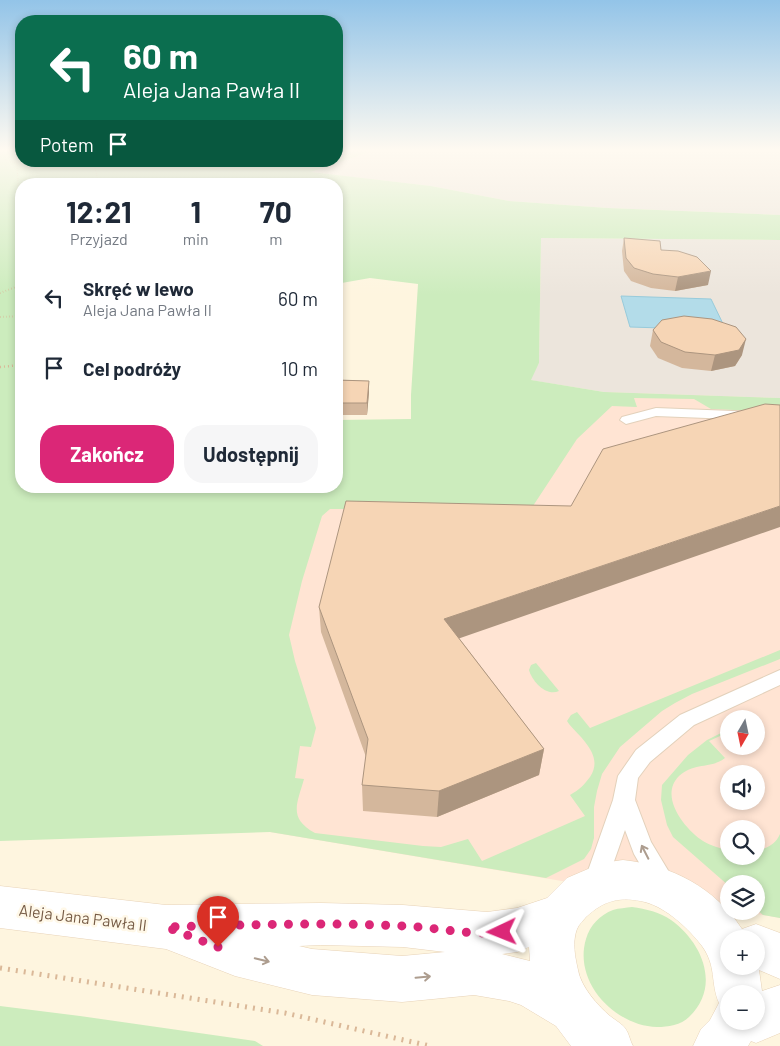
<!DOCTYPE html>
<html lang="pl">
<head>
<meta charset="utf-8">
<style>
	:root { --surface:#fff; --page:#f6f6f7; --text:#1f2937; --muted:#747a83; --accent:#db2777 }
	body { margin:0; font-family:Barlow,sans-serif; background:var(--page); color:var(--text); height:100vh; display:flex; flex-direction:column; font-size:19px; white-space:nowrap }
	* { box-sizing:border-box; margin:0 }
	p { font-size:16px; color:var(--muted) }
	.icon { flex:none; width:28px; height:28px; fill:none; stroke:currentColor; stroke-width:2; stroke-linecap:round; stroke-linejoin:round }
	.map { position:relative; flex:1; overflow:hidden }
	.panel { position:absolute; left:15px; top:178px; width:328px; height:315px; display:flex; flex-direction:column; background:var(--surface); border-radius:20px; box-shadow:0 2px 8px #0003 }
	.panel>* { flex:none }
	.hud { position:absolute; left:15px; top:15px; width:328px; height:152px; border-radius:20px; box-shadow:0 2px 8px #0003; background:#0b6e4f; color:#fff; overflow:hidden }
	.needle { width:32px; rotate:189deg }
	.fabs { position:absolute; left:720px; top:710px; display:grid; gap:10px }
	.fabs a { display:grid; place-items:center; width:45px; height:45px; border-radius:50%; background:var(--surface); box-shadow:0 2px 8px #0003; font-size:25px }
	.pin { position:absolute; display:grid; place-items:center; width:42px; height:42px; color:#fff; margin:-51px -21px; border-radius:50% 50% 50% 0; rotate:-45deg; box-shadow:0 0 5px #0007 }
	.pin .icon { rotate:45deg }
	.me { position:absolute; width:55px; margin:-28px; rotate:268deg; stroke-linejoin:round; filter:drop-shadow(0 0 4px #0008) }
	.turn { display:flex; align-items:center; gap:18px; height:105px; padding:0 25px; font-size:22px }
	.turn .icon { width:65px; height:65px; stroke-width:2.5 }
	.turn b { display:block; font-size:35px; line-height:42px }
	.then { display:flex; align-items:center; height:48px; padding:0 25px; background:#0003; gap:10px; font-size:19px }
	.eta { display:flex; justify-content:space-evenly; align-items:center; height:85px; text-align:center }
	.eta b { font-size:30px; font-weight:700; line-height:35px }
	.cta { display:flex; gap:10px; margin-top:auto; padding:10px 25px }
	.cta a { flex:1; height:58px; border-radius:20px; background:var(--accent); color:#fff; font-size:20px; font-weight:700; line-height:58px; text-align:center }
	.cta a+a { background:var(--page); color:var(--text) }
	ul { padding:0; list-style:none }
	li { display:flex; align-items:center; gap:15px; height:70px; padding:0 25px }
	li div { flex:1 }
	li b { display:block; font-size:19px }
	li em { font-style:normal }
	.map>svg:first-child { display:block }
</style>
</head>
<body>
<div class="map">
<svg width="780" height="1046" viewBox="0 0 780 1046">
	<rect width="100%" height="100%" fill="#fef5df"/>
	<path fill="#ffe4d3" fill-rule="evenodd" d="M604,392L780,398V918L741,911H756V884H729V909L270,832L268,637L309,498ZM729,719H756V746H729ZM729,774H756V801H729ZM729,829H756V856H729Z"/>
	<g fill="#ece5dc">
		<path d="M379,149H780V215L608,208L509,201L431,186L310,172Z"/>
		<path d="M541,238L780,240V398L604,392L530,380L539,363Z"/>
	</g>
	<g fill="#ccecbd" fill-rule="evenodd">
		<path d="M0,149H21V161H336V149H378L311,172L431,186L509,201L608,208L780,215V240L541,238L539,363L531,380L604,392L780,398V412L711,409L694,399L634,398L637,407L612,406L577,439L531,509L442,511L344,509H330L322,516L302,581L289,635L295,661L316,728L311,747L300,746L295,778L304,779C297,804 288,818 315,833L423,846L441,847L468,839L482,861L585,816L570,795C579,790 584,785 590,777C604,756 582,739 569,724L567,721L571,715L577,712L590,728L780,650V659L692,694L675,703L662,711L620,747L602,774L597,791L594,807V838L591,849L584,859L546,878L270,832L0,841ZM21,184H336V284L370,278L418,284L411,395V419L336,420V486H21Z"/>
		<path d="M536,663L559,691C546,697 532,681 529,670L531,665Z"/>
		<path d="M729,729V732L709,741L725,758C711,769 695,762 679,776C658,797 686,830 703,841C711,846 720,848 729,851V856H756V851C766,849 776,844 780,834V918L763,915L756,909V884H729V886L673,837L667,825L661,800L662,785L688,755L707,740Z"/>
		<path d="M632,907C646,909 660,912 671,920C703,943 721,987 689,1017C681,1025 668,1027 657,1027C615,1026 573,982 586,939C590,925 600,915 613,910C619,908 626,908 632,907Z"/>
		<path d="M0,1006L80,1016L255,1041L263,1046H0Z"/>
	</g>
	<path fill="#b3dce9" stroke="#98cbdb" d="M621,296L711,299L726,330L630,327Z"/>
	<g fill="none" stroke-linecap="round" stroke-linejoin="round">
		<defs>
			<g id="lane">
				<path d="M656,408L780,413V421L656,416L626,424L620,420L622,417Z"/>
				<path d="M780,670V685L694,725L650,762L638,778L635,800L651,842L675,882L671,890L663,893L655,890L634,854L625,830L604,890L596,893L588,890L584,882L613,800L618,776L636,750L680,715Z"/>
			</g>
			<path id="secondary" d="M623,860C672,865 715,888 742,929L756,924L780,933V979L759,970L762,991L780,985V1033L756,1043L751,1041L748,1046H693L701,1029L710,1020L719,1003C710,982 717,967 702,946C689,929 667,908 645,902C621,896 604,900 586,917C583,921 579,924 577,929C572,942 575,957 578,970C581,987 598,1006 610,1016C615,1020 622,1024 625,1028C629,1033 630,1041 633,1046H571L556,1026L521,1005L509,1001L474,995L402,1002L312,995L235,976L166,949L0,928V886L166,905L321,903L403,905L487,912L517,908L547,898L567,878L602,863ZM729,939H756V966H729ZM321,945L403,947L445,952L402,956L312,949L299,946ZM529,947L530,961L502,954L517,952ZM729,994H756V1021H729Z"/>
		</defs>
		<use href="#lane" stroke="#e3d1bb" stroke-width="2"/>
		<use href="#secondary" stroke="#e8d3b8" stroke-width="1"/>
		<g stroke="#dab898" stroke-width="1" stroke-dasharray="0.5 2" stroke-linecap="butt">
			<path d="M13,159H21"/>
			<path d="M5,160L17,163L20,225"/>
			<path d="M93,161L99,184"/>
		</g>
		<g stroke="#dab898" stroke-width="2" stroke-dasharray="0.5 2.5" stroke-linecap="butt">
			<path d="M20,224L21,239"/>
			<path d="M0,293L21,285"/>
			<path d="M0,317L21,316"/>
		</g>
		<path stroke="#dab898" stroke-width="2.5" stroke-dasharray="1 3" stroke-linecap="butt" d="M0,367L21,365"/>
		<path stroke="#dab898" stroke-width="5" stroke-dasharray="2 6" stroke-linecap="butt" d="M0,968L285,1013L430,1046"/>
		<use href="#lane" fill="#fff" fill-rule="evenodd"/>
		<use href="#secondary" fill="#fff" fill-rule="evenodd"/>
	</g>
	<g fill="#d4b79c">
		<path d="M624,238L661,250L708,285L675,291L651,288L631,281L624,271L622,251Z"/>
		<path d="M653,330L742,355L735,366L711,371L682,368L658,358L650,346Z"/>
		<path d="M336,380L369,381V392L367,415H336Z"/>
		<path d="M571,506L459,638L544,749L539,775L437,817L363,811L362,785L366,757L321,632L319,607Z"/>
	</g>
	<g fill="#ac957f">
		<path d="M711,271L708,285L675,291L678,277Z"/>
		<path d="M746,339L742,355L735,366L711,371L715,355Z"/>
		<path d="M369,381V392L367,415V403Z"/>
		<path d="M780,506V527L443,644L444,619Z"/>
		<path d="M544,749L539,775L437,817L439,791Z"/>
	</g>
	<g fill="#f6d5b5" stroke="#ac957f">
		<path d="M624,238L660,241L661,250L678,251L697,257L711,271L678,277L653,274L634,268L626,258Z"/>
		<path d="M684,316L712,319L736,327L746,339L739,350L715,355L685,352L661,342L653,330L662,320Z"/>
		<path d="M336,380L369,381L367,403H336Z"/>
		<path d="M765,404L780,405V506L444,619L544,749L439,791L362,785L368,739L319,607L346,501L571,506L603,449Z"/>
	</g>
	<defs><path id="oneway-shaft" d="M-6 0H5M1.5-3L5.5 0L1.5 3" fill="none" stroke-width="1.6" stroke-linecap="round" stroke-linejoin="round" transform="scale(1.25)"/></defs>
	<g stroke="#ad9d8f">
		<use href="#oneway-shaft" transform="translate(645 852) rotate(-117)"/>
		<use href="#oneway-shaft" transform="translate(262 960) rotate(14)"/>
		<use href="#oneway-shaft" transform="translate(423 977) rotate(-5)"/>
	</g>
	<linearGradient id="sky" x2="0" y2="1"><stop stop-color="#93c4e8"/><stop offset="0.51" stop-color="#fffaf1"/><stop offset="1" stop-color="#fffaf1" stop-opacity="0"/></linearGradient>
	<rect width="780" height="295" fill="url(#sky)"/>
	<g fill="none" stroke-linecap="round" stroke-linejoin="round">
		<path stroke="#db2777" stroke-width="9" stroke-dasharray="0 16.2" d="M218,947L166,927C245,925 324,922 403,926C436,927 469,936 502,932"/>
	</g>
	<g text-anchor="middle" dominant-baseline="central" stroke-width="5" stroke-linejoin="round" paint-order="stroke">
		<g font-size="16" fill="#765b45" stroke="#fff8e8">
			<text transform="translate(83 917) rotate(7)">Aleja Jana Pawła II</text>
		</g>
	</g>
</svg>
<div class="fabs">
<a><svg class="needle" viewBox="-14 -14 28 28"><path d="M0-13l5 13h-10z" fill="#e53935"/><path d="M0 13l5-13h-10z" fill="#747a83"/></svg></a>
<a><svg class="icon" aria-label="sound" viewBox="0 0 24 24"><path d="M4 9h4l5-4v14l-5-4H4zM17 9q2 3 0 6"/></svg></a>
<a><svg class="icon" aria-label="search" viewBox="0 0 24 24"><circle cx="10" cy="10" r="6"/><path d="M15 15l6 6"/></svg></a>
<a><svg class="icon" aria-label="layers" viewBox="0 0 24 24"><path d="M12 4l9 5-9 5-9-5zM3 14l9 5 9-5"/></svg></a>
<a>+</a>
<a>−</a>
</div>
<div class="pin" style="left:218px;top:947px;background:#d93025"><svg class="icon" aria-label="arrive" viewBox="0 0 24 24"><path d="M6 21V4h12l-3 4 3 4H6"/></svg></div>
<svg class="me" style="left:502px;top:932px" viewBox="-20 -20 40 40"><path d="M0-17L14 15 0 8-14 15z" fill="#db2777" stroke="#fff" stroke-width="4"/></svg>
<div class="hud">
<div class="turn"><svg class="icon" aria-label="left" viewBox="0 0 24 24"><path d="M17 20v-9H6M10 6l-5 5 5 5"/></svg><div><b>60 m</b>Aleja Jana Pawła II</div></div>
<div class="then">Potem<svg class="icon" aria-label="arrive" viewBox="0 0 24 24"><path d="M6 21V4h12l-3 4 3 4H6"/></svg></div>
</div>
<section class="panel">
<div class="eta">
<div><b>12:21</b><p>Przyjazd</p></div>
<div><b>1</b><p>min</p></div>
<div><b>70</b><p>m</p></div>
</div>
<ul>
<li><svg class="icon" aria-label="left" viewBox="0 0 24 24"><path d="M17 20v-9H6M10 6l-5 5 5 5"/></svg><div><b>Skręć w lewo</b><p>Aleja Jana Pawła II</p></div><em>60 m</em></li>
<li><svg class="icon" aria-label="arrive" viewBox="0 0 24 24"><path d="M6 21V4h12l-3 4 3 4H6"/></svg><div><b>Cel podróży</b></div><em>10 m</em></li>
</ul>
<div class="cta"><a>Zakończ</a><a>Udostępnij</a></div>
</section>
</div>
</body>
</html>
